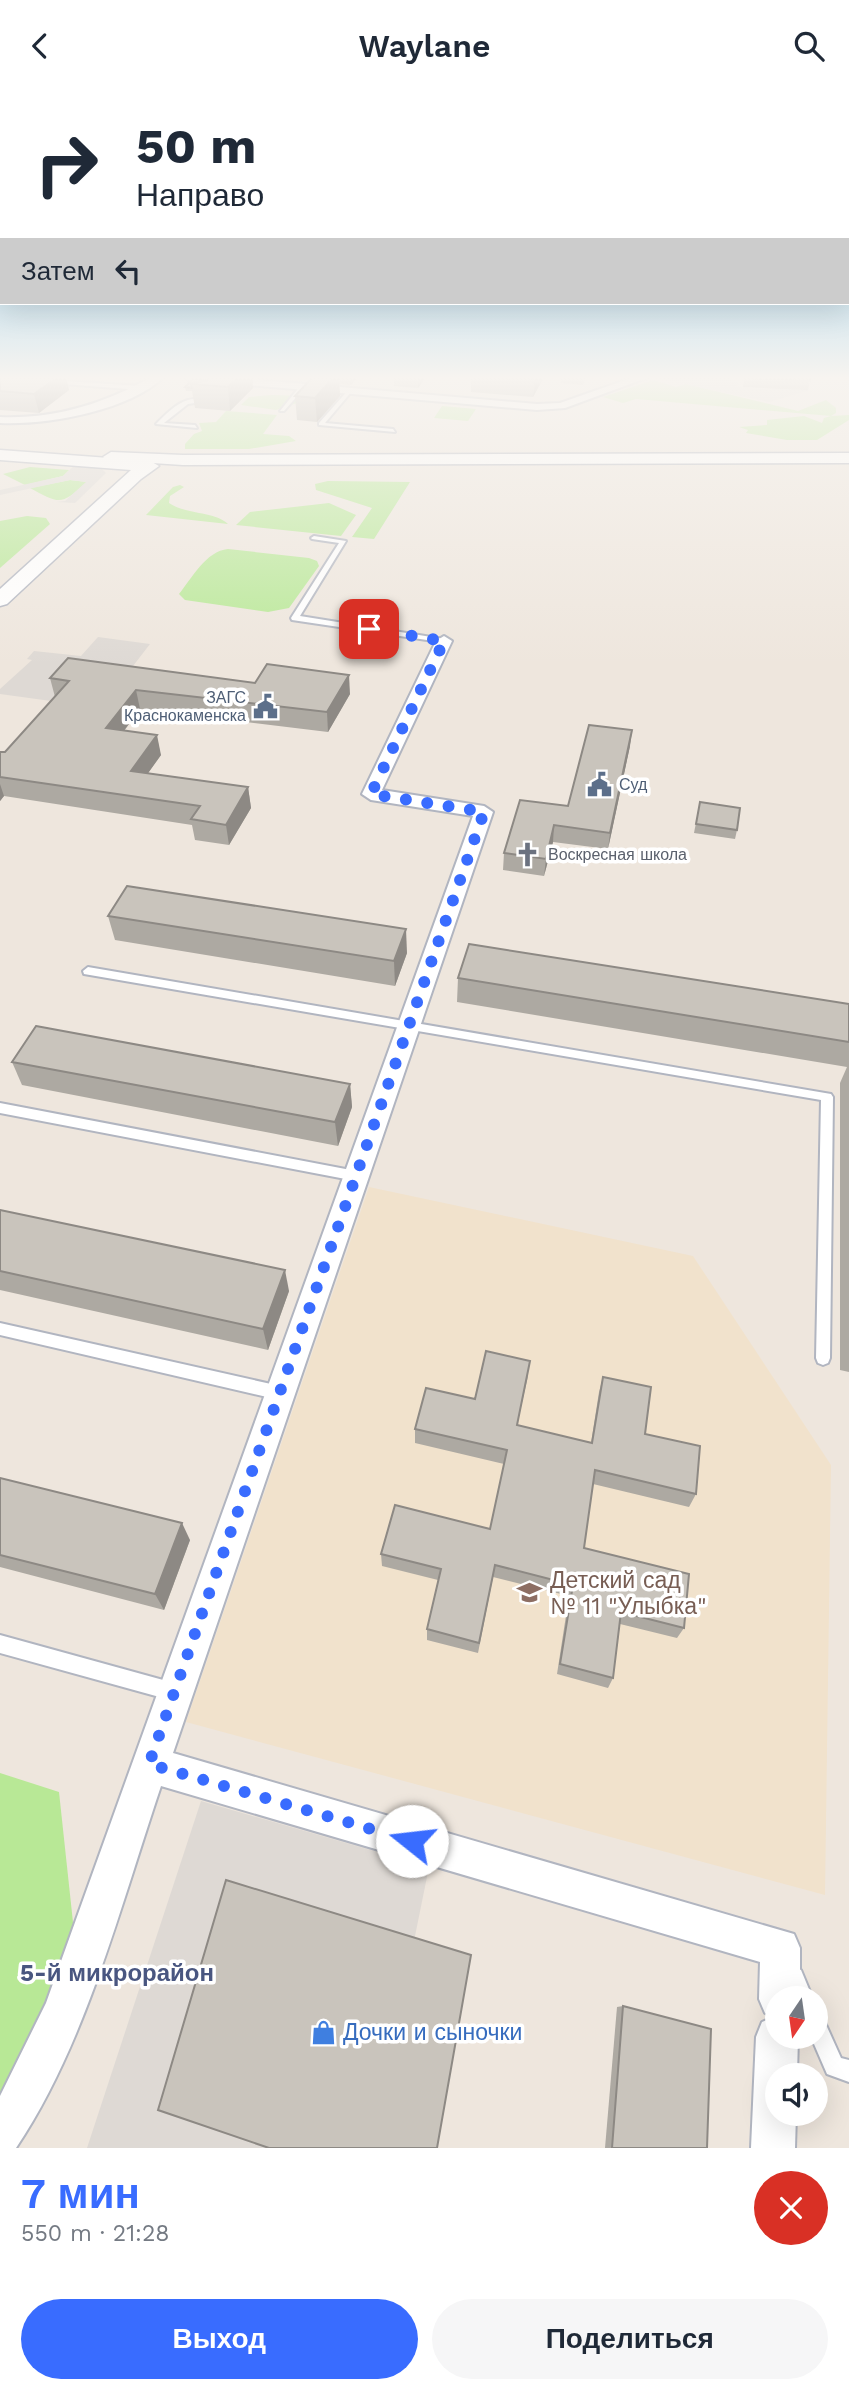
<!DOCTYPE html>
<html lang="ru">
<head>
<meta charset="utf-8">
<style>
	:root { --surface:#fff; --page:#f6f6f7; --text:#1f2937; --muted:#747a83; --accent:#396cff }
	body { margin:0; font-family:"Work Sans",sans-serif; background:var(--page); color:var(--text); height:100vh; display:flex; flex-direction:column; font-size:26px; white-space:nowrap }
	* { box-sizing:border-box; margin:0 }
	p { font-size:23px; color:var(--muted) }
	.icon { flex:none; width:38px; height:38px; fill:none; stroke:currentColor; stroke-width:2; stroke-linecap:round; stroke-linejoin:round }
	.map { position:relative; height:2057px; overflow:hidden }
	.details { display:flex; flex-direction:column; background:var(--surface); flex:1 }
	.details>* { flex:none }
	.guide { position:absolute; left:0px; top:0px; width:850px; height:214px; box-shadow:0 7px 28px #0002; background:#fff; color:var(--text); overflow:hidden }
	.needle { width:46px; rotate:193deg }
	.tools { position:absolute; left:765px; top:1895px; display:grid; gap:14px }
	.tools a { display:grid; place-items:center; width:63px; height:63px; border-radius:50%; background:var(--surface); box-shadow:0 7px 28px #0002; font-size:35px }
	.pin { position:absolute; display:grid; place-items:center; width:60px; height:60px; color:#fff; margin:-30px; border-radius:14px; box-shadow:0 4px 10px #0006 }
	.me { position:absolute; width:77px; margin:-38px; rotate:286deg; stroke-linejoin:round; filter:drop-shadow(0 0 5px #0008) }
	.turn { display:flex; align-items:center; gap:24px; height:147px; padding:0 21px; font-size:32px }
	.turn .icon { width:91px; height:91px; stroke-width:2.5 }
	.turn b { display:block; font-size:49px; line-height:60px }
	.then { display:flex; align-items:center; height:66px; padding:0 21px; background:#0003; gap:14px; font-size:26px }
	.round { display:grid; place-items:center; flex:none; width:74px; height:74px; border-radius:37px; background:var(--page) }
	.headline { display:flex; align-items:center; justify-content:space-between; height:119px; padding:0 21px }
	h1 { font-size:42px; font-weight:600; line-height:52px; color:var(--accent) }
	.button { display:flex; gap:14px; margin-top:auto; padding:14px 21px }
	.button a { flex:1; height:80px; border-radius:42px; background:var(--accent); color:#fff; font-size:28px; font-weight:600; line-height:80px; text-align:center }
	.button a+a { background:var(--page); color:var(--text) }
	header { display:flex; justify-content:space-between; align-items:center; height:91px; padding:0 21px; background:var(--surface); font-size:32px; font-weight:600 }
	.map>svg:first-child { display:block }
</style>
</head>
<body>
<header><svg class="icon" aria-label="back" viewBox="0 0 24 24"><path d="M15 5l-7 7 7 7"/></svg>Waylane<svg class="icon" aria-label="search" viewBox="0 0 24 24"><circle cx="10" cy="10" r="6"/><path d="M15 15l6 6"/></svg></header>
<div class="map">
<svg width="849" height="2057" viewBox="0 0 849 2057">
	<rect width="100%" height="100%" fill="#eee6dd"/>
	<path fill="#f1e2cc" d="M369,1096L693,1165L831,1374L825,1804L186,1631Z"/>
	<g fill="#b8e896">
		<path d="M653,289L676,296L686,293L798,320L826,309L836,317V322L831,325L849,324V329L817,349H787L746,342L748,339L739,336L767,334V329L804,325L822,332L824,327L831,325L636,308L623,312L603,306Z"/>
		<path d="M272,304L303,305V310L276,319L241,314L249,306Z"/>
		<path d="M442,315L476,318L468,330L434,327Z"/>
		<path d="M226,320L277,324L263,343L289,345L296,350L249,358H185V353L194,343L202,340L199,332L216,331Z"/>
		<path d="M30,376L69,379L63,385L25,394L3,383Z"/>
		<path d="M70,389L87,391C61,414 61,414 30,397Z"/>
		<path d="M328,390L410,391L374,448L352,446L372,417L316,399L315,393Z"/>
		<path d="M180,394L184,396L170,405L169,412C187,424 214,420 228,433L146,424L173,396Z"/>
		<path d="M329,412L356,424L341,445L236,434L250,421Z"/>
		<path d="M27,425L46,427L50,433L0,477V430Z"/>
		<path d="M228,458L309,467L317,470L319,475L289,517L268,521L185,509L179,503C192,487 206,460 228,458Z"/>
		<path d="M0,1682L59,1701L78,1878L21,2012L0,2004Z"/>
	</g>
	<g fill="#ded9d4">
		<path d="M731,286L730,290L738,291L737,296L772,299L773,291L810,299L769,311L657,287Z"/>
		<path d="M74,375L101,377L106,382L75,412L56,411L65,410L86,391L70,389L0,404V399L63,385Z"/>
		<path d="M98,546L150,553L119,593L51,610L0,603V598L32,569L27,568L34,560L81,565Z"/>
		<path d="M201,1710L429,1776L414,1850L285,2057H87Z"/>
	</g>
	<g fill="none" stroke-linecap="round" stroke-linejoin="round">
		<defs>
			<g id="service">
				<path d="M49,289L141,295L144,297L141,299L51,292Z"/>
				<path d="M301,294L306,295L284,320H280Z"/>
				<path d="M350,297L352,300L325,332L393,338L395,341L319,334V332Z"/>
				<path d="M209,303L212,305L208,310L188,313L164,332L195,334L197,337L156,333C165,324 175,313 188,309C196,307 203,308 209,303Z"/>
				<path d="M314,445L346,450L300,525L444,548H447V552L292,529L291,527L339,452L312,448L311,447Z"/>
				<path d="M88,876L831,1003L833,1006L830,1267L828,1272L823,1274L818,1272L816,1267L821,1009L84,883L83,880Z"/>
				<path d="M0,1012L356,1080L361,1081L362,1085L361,1089L356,1090L0,1022Z"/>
				<path d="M0,1232L280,1295L285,1297L287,1302L285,1307L280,1309L0,1244Z"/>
				<path d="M0,1544L174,1592L180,1595L183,1601L180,1607L174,1610L0,1562Z"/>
				<path d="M794,1876L801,1879L813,1908H793L784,1886L787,1879Z"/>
				<path d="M816,1924L823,1927L841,1967L849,1969V1991L827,1983L811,1946H816Z"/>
			</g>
			<g id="minor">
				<path d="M151,286H164C128,320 48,334 0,332V326C55,328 104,313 151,286Z"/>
				<path d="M184,286H225L537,313L560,312L634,286H649L565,317L537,319L189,289Z"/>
				<path d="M444,545L452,550L382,699L484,715L493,721L173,1662L794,1843L800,1857V1908H777V1946H798L797,1984H777V2023H796L795,2057H751L756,1946L762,1931L774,1926L765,1922L759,1908L760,1871L161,1695C121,1813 86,1953 16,2057H0V2005L46,1912L473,725L371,709L362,703L436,550Z"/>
			</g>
			<path id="tertiary" d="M111,361L183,364L849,362V372L183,374L106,369L103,366Z"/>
			<path id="secondary" d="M0,359L150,370L159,375L141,388L7,513L0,515V498L131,379L0,369Z"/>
		</defs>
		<use href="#service" stroke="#b1b5c0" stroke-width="4"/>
		<use href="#minor" stroke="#b1b5c0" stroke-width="4"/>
		<use href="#tertiary" stroke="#b1b5c0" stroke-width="3"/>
		<use href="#secondary" stroke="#b1b5c0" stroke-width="3"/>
		<use href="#service" fill="#fff" fill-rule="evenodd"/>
		<use href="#minor" fill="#fff" fill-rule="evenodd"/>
		<use href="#tertiary" fill="#fff" fill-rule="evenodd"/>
		<use href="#secondary" fill="#fff" fill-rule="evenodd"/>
	</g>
	<g fill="#ada9a2">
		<path d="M0,286L69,299L39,322L0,319Z"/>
		<path d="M210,286H264H252L253,297L230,320L195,317L192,300H186L185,296L207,289Z"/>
		<path d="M313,286H356V288L351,294L339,293L340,305L317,331L297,329L295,305Z"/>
		<path d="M394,286H426L418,297L394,295Z"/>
		<path d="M471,286H544L533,306L471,301Z"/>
		<path d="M561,286H586L583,294L561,292Z"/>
		<path d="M745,286L810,290L808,299L743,296Z"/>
		<path d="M50,587L255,592L350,603L328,641L140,618L124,640L161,664L148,682L248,696L251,717L229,754L195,749L192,734L4,705L0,710V661H5L55,606Z"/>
		<path d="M630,655L608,758L553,751L544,785L503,779L504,762L568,715Z"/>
		<path d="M700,711L737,739L735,748L694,742Z"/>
		<path d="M108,825L407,862L395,895L115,849Z"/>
		<path d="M458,887L849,913V1281L840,1279V992L847,976L457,911Z"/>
		<path d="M12,971L350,993L352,1016L338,1055L22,994Z"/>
		<path d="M0,1119L289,1200L268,1259L0,1199Z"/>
		<path d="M528,1285L517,1334L591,1352L599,1301L603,1286L645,1343L696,1403L689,1416L593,1393L584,1457L684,1537L677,1547L620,1533L613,1587L608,1597L557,1583L569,1505L493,1486L478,1562L427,1549V1538L438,1489L382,1475L381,1463L490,1438L504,1373L415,1352V1338Z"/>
		<path d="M0,1387L190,1449L164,1519L0,1476Z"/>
		<path d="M623,1915L707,2057H605L617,1916Z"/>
	</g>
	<g fill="#8d8984">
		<path d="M58,286H66L69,299L39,322L34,303Z"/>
		<path d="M238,286H252L253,297L230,320L228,296Z"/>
		<path d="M334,286H339L340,305L317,331L315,307Z"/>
		<path d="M350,286H356V288L351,294Z"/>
		<path d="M418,286H426L418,297Z"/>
		<path d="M536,286H544L533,306L535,288Z"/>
		<path d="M349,584L350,603L328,641L327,621Z"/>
		<path d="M136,599L140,618L111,657L106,637Z"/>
		<path d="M632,639L630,655L608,758L610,742Z"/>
		<path d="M157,644L161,664L136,699L131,680Z"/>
		<path d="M0,693L4,705L0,710Z"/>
		<path d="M248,696L251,717L229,754L226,734Z"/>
		<path d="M554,734L553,751L544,785L546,768Z"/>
		<path d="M406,838L407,862L395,895L394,870Z"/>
		<path d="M350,993L352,1016L338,1055L335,1031Z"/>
		<path d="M285,1179L289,1200L268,1259L263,1238Z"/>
		<path d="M182,1432L190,1449L164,1519L155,1503Z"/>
	</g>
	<g fill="#c9c4bc" stroke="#8d8984" stroke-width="2">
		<path d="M0,286H58L34,303L0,300Z"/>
		<path d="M210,286H238L228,296L191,293L207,289Z"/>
		<path d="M313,286H334L315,307L295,305Z"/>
		<path d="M508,286H536L535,288Z"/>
		<path d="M745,286H810V290L745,287Z"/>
		<path d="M193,288L204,289L191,293L192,297L185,296Z"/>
		<path d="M68,567L255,592L267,573L349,584L327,621L136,599L106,637L157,644L131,680L248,696L226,734L191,728L200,715L0,686V661H5L69,590L50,587Z"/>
		<path d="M589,634L632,639L610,742L554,734L546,768L504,762L520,709L568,715Z"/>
		<path d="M700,711L740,717L737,739L696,733Z"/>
		<path d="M127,795L406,838L394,870L108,825Z"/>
		<path d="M469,853L849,913V951L458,887Z"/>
		<path d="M36,935L350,993L335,1031L12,971Z"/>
		<path d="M0,1119L285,1179L263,1238L0,1180Z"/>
		<path d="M486,1260L530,1270L517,1334L592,1352L603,1286L651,1296L645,1343L700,1355L696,1403L595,1379L584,1457L689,1483L684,1537L621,1521L613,1587L560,1573L573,1494L495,1474L479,1552L427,1538L441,1478L381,1463L395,1414L490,1438L507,1359L415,1338L426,1297L475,1308Z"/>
		<path d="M0,1387L182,1432L155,1503L0,1464Z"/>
		<path d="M226,1789L471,1864L437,2057H269L158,2019Z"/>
		<path d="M623,1915L711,1938L707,2057H612Z"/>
	</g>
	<linearGradient id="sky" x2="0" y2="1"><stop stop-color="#75c4ee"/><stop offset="0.5" stop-color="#f7f4f0"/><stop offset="1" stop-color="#f7f4f0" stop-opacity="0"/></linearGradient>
	<rect width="849" height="574" fill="url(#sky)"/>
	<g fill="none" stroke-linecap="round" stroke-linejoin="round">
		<path stroke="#396cff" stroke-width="12" stroke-dasharray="0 21.6" d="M369,538L444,550L371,703L484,721L149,1673L412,1750"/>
	</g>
	<defs>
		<symbol id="civic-bare" viewBox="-9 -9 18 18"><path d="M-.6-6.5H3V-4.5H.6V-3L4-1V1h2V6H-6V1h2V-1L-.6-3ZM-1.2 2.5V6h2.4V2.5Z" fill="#5c6f8a" stroke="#fff" stroke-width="2.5" paint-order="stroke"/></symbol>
		<symbol id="church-bare" viewBox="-9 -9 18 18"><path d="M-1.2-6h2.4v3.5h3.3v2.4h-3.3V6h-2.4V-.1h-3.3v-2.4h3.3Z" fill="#6b7280" stroke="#fff" stroke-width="2.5" paint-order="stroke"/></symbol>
		<symbol id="school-bare" viewBox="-9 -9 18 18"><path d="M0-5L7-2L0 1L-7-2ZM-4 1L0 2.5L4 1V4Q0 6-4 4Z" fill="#8d6e63" stroke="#fff" stroke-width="2.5" paint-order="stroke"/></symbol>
		<symbol id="shop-bare" viewBox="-9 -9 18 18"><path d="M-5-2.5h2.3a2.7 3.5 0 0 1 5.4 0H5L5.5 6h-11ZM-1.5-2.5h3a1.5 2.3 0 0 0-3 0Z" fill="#3f7fe0" stroke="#fff" stroke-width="2.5" paint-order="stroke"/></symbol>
	</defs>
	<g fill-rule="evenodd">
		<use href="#civic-bare" x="248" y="598" width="35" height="35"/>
		<use href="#civic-bare" x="582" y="676" width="35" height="35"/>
		<use href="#church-bare" x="510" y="746" width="35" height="35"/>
		<use href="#school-bare" x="512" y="1484" width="35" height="35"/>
		<use href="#shop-bare" x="306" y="1924" width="35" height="35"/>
	</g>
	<g text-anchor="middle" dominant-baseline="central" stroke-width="7" stroke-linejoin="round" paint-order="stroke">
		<g font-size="16" fill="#4e5e75" stroke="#fff" text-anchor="end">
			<text x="246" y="606">ЗАГС<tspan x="246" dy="18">Краснокаменска</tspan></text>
			<text x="619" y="693" text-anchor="start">Суд</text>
		</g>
		<g font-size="16" fill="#5b616d" stroke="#fff" text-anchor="start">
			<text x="548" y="763">Воскресная школа</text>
		</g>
		<g font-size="23" fill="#785e54" stroke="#fff" text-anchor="start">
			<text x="550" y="1489">Детский сад<tspan x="550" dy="26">№ 11 "Улыбка"</tspan></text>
		</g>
		<g font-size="23" fill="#366cbe" stroke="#fff" text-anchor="start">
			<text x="343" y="1941">Дочки и сыночки</text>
		</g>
		<g font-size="24" font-weight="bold" fill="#495680" stroke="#fff">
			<text x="117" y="1882">5-й микрорайон</text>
		</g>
	</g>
</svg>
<div class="tools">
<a><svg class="needle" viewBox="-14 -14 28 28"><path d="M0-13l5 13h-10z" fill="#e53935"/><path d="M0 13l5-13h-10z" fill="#747a83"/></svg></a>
<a><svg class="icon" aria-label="sound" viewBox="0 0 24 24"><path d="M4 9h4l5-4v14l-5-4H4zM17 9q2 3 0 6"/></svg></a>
</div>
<div class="pin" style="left:369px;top:538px;background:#d93025"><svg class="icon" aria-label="arrive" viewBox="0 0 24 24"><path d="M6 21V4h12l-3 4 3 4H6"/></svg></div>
<svg class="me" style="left:412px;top:1750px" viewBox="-20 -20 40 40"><circle r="19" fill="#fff"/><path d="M0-13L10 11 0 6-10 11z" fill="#396cff"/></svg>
<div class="guide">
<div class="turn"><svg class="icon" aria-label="right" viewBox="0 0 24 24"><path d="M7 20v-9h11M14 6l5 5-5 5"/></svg><div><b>50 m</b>Направо</div></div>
<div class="then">Затем<svg class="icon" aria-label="left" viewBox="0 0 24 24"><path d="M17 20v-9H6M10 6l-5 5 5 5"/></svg></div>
</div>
</div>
<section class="details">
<div class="headline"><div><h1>7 мин</h1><p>550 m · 21:28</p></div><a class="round" style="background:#d93025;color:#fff"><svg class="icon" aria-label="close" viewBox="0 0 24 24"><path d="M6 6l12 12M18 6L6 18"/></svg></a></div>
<div class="button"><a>Выход</a><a>Поделиться</a></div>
</section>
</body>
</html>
